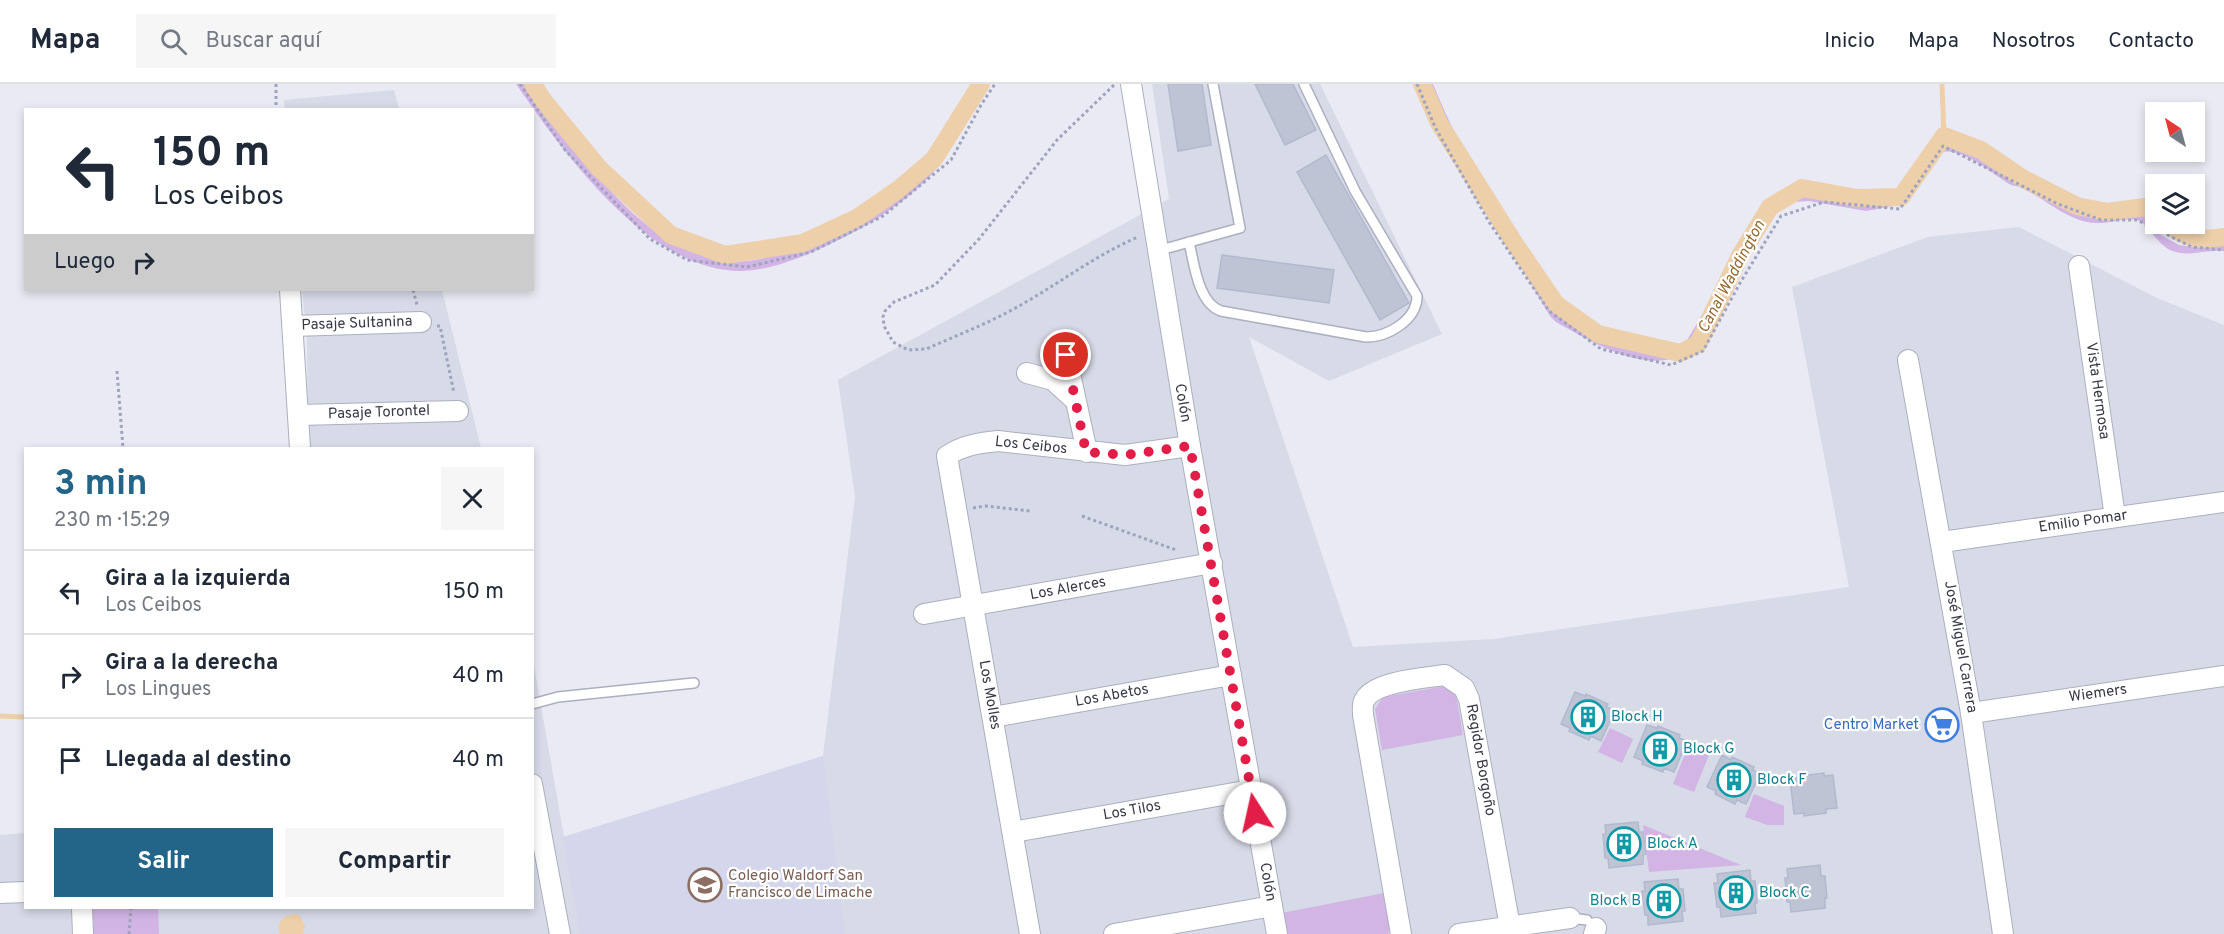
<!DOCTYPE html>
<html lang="es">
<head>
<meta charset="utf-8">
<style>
	:root { --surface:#fff; --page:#f6f6f7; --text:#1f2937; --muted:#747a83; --line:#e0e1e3; --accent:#226589 }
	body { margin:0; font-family:Overpass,sans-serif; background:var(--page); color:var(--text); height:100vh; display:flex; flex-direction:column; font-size:22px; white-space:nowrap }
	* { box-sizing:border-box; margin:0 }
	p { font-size:20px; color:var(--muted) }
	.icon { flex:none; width:33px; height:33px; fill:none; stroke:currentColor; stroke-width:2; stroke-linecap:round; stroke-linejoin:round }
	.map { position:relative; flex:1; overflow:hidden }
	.details { position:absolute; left:24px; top:363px; width:510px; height:462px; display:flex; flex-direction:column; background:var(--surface); border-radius:0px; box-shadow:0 3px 9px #0003 }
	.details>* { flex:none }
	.hud { position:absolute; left:24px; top:24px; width:510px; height:183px; border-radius:0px; box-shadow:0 3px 9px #0003; background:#fff; color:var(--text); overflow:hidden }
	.needle { width:39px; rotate:324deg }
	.fabs { position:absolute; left:2145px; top:18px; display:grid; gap:12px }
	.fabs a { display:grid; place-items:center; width:60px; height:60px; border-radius:0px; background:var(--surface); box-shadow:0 3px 9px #0003; font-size:30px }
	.pin { position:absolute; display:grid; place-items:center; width:51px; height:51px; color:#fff; margin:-26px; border:3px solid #fff; border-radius:50%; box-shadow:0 2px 6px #0007 }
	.me { position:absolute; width:66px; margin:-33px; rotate:350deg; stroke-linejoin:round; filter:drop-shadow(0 0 4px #0008) }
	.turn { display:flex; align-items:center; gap:21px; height:126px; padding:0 30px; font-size:27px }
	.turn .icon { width:78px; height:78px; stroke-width:2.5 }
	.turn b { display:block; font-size:42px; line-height:51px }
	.then { display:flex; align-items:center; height:57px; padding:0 30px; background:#0003; gap:12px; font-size:22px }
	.round { display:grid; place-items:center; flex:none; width:63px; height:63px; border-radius:0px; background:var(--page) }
	.head { display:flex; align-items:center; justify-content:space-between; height:102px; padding:0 30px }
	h1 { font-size:36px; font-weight:700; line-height:45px; color:var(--accent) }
	.primary-button { display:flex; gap:12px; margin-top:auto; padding:12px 30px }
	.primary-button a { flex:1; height:69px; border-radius:0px; background:var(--accent); color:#fff; font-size:24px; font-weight:700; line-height:69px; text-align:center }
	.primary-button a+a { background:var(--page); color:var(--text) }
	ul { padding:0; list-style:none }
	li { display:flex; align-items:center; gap:18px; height:84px; padding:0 30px; border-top:2px solid var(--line) }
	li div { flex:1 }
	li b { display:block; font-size:22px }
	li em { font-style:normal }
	header { display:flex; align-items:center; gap:36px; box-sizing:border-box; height:84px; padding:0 30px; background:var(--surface); border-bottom:2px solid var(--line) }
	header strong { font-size:28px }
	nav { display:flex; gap:33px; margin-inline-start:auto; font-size:21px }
	.search { width:420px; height:54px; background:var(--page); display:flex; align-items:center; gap:15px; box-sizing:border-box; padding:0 21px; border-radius:0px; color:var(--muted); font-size:22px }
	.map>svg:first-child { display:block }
</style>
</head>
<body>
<header>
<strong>Mapa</strong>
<div class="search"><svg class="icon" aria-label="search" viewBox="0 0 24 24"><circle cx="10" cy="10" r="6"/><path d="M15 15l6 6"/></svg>Buscar aquí</div>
<nav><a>Inicio</a><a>Mapa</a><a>Nosotros</a><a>Contacto</a></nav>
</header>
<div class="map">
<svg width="2224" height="850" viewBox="0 0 2224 850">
	<rect width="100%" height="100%" fill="#e9eaf3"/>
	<g fill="#d7dae7">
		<path d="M1152,0H1320L1442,250L1329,297L1249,253L1353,563L1494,555L1849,503L1792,203L1928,153L2019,143L2157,214L2224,241V850H0V751L25,749L26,824H532L533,576L564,753L823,672L855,413L838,296L1169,115Z"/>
		<path d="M394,6L399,25H285L284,16Z"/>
		<path d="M302,206H442L481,364H308L307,256Z"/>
	</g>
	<path fill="#d4d6ec" d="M823,672L845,850H580L563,753Z"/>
	<g fill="#d2b4e5">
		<path d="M516,0H526C565,48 598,102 647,141C675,163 711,179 747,177C763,176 780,168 795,162C840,145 890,123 923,87C938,71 948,49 960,30C966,20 973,10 980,0H990C968,29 955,65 931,91C902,122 863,145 826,162C801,174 770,186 743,187C649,189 564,69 516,0Z"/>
		<path d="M1424,0H1433C1464,78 1511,147 1552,220L1569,236L1593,250L1623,261L1660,270L1675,267L1686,258L1738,170L1765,129L1777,117L1797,108L1866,118L1884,116L1899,106L1931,63L1944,57L1966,64L2007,89L2075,125L2091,130L2113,132L2136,128L2143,130L2152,137L2161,151L2179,161L2192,163L2224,159V167C2205,165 2188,174 2170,166C2156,159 2147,138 2137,136C2124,133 2109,140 2096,139C2068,138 2046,115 2022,104C2018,102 2013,102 2009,100C1991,89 1958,59 1936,70L1904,111L1888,123L1866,127L1809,117L1794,118L1781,123L1771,133L1744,174L1688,267C1649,294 1592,258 1556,238L1550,232L1459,78Z"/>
		<path d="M1445,602L1456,611L1463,651L1382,666L1375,625L1383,613Z"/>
		<path d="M1610,644L1633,655L1622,679L1598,668Z"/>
		<path d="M1688,663L1709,671L1694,708L1673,700Z"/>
		<path d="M1754,710L1784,722V741H1767L1745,733Z"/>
		<path d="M1643,741L1741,781L1649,788Z"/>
		<path d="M1384,809L1391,840L1388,850H1286L1282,829Z"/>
		<path d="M92,824H158L159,850H94Z"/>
	</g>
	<path fill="#edcfa9" d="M296,830L300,832L305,841L303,850H280C276,838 283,831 296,830Z"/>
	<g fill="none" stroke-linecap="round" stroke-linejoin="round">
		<g stroke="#edcfa9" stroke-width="5">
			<path d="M1942,0L1944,52"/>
			<path d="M0,632L26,633"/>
		</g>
		<g stroke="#edcfa9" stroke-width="18">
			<path d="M533,0L543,16L599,84L671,151L725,171L803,159L857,134L899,105L934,75L981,0"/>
			<path d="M1422,0L1439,39L1515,160L1556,220L1598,250L1680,269L1698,260L1740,172L1770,123L1802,104L1857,114L1901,113L1944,52L1981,66L2022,94L2077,122L2107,128L2145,123L2156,131"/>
			<path d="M2166,140C2187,155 2199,157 2224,153"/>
		</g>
	</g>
	<g fill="#bfc4d5" stroke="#b2b9cf" stroke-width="1.5">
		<path d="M1168,0H1202L1211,61L1178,67Z"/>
		<path d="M1255,0H1293L1316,46L1285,61Z"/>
		<path d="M1326,71L1409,219L1380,236L1297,88Z"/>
		<path d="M1222,171L1334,186L1329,219L1217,204Z"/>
		<path d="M1575,608L1585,612L1586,610L1608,620L1606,623L1615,626L1601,657L1591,652L1589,656L1569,647L1570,644L1561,640Z"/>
		<path d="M1647,641L1657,644L1658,642L1680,651L1679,654L1687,657L1674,688L1664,684L1663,688L1642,680L1643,677L1634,673Z"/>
		<path d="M1722,671L1731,676L1732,673L1754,683L1753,686L1760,690L1746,720L1737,716L1735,720L1715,710L1716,707L1707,703Z"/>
		<path d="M1824,689V692L1833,691L1837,724L1826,725V729L1804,732V729L1794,730L1790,695L1800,694V692Z"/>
		<path d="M1638,738L1639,748H1643L1646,770L1643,771V780L1609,784L1608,774H1605L1603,750H1606L1605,741Z"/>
		<path d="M1820,781L1821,792H1825L1827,814H1825V824L1791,828L1790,818H1787L1785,794H1788L1787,785Z"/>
		<path d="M1750,786L1751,797H1755L1757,819H1755L1756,829L1721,833L1720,823H1717L1714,799H1718L1717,790Z"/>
		<path d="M1678,795L1679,805H1683L1685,827H1682L1683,837L1648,841V831H1645L1642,807H1645L1644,798Z"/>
	</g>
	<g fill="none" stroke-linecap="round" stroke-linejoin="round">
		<defs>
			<g id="lane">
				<path d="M1189,158C1194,179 1198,219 1221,227L1366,253C1388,253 1417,236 1417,212L1355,107L1304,0"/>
				<path d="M1157,167L1240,144L1213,0"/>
				<path d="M532,620L558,613L694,599"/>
				<path d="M1570,834L1587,836"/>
			</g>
			<g id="street">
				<path d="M1131,0L1190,362L1277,850"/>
				<path d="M2079,182L2115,433"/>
				<path d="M290,206L300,364"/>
				<path d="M293,242L421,238"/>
				<path d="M1066,271L1087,368"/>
				<path d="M1908,276L1971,629L2003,850"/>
				<path d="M1027,289L1053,296L1075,316"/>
				<path d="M299,331L458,327"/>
				<path d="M1942,458L2224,418"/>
				<path d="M924,530L1212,479"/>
				<path d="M1971,629L2224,592"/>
				<path d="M993,633L1231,591"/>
				<path d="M532,700L560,850"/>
				<path d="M1013,748L1251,706"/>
				<path d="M0,809L26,808"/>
				<path d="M82,824L83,850"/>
				<path d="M1030,850L947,372C963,361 979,359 998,357L1125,371L1190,362"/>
				<path d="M1114,850L1272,822"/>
				<path d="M1401,850L1363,631C1363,627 1362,620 1364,617C1373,597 1425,594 1445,591L1464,604L1469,615L1510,843"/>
				<path d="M1459,850L1570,834"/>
				<path d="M1594,850L1596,844"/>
			</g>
		</defs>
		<use href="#lane" stroke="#acafbf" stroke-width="12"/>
		<use href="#street" stroke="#acafbf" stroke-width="22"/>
		<g stroke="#9ea4c0" stroke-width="3" stroke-dasharray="3 3" stroke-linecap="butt">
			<path d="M276,0V26"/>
			<path d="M520,0L565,66L650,155L687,176L747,183L811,168L883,132L951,76L981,21L995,0"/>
			<path d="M1417,0L1435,43L1489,138L1549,227L1601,265L1671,281L1703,267L1740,199L1781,132L1824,118L1900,125L1943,62L2058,120L2101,136H2137L2192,163L2224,166"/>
			<path d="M1114,1L1057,56L979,155L935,201L894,218L885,227L883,233L884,242L893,258L908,266L926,265C960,250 994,237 1026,218C1064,196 1098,170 1138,153"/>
			<path d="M413,206L417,221"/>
			<path d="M437,242H440L454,309"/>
			<path d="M117,287L123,364"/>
			<path d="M973,424L986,422L1030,427"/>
			<path d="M1082,432L1176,466"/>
			<path d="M129,850L131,824"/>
		</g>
		<use href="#lane" stroke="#fff" stroke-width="9"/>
		<use href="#street" stroke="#fff" stroke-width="20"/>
	</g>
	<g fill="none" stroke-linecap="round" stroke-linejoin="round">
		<path stroke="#e11d48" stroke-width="10" stroke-dasharray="0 18" d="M1066,271L1086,368L1125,371L1190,362L1255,729"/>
	</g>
	<defs>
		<symbol id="building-ring" viewBox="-11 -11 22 22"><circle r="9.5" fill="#fff" stroke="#0f9aa8" stroke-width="1.5"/><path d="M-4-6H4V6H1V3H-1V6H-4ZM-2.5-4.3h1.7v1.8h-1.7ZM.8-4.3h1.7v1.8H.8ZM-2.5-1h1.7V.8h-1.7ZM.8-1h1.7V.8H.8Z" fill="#0f9aa8"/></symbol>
		<symbol id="supermarket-ring" viewBox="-11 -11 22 22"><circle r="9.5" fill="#fff" stroke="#3f7fe0" stroke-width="1.5"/><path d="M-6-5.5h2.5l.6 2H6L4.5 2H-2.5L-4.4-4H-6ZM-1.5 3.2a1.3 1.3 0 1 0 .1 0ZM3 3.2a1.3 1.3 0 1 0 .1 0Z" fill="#3f7fe0"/></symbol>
		<symbol id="school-ring" viewBox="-11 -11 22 22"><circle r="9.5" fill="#fff" stroke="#8d6e63" stroke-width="1.5"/><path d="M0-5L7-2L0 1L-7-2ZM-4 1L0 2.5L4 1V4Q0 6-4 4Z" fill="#8d6e63"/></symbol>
	</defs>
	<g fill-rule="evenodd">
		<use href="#building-ring" x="1569" y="614" width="38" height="38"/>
		<use href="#supermarket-ring" x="1923" y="622" width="38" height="38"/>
		<use href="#building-ring" x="1641" y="646" width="38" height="38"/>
		<use href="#building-ring" x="1715" y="677" width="38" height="38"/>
		<use href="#building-ring" x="1605" y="741" width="38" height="38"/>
		<use href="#school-ring" x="686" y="782" width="38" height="38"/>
		<use href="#building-ring" x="1717" y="790" width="38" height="38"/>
		<use href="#building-ring" x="1645" y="798" width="38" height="38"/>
	</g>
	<g text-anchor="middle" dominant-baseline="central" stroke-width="4.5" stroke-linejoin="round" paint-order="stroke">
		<g font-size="15" fill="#383b47" stroke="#fff">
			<text transform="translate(357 240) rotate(-2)">Pasaje Sultanina</text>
			<text transform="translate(2097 307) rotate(82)">Vista Hermosa</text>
			<text transform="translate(1182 319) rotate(80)">Colón</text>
			<text transform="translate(379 329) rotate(-2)">Pasaje Torontel</text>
			<text transform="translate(1031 362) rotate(6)">Los Ceibos</text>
			<text transform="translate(2083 438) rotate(-8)">Emilio Pomar</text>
			<text transform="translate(1068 505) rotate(-10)">Los Alerces</text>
			<text transform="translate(1960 563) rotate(80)">José Miguel Carrera</text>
			<text transform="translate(2098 610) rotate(-8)">Wiemers</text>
			<text transform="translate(989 611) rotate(80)">Los Molles</text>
			<text transform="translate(1112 612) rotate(-10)">Los Abetos</text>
			<text transform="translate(1480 676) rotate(80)">Regidor Borgoño</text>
			<text transform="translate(1132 727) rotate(-10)">Los Tilos</text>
			<text transform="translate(1267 798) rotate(80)">Colón</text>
		</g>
		<g font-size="15" fill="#0d838f" stroke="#fff" text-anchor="start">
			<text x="1611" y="633">Block H</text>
			<text x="1683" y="665">Block G</text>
			<text x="1757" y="696">Block F</text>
			<text x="1647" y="760">Block A</text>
			<text x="1759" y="809">Block C</text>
			<text x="1641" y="817" text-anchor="end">Block B</text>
		</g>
		<g font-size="15" fill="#366cbe" stroke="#fff" text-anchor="end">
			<text x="1919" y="641">Centro Market</text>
		</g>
		<g font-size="15" fill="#785e54" stroke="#fff" text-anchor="start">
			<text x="728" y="792">Colegio Waldorf San<tspan x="728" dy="17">Francisco de Limache</tspan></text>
		</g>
		<g font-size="16" font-style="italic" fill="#966c30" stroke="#fff">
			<text transform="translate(1732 193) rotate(-62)">Canal Waddington</text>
		</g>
	</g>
</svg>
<div class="fabs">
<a><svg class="needle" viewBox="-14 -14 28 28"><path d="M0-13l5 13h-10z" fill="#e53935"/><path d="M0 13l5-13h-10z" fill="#747a83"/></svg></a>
<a><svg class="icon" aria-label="layers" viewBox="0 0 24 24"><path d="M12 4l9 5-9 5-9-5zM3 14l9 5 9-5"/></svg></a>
</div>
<div class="pin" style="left:1066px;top:271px;background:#d93025"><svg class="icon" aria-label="arrive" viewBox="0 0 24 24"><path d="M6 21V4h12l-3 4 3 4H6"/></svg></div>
<svg class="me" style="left:1255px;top:729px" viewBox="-20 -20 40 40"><circle r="19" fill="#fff"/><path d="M0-13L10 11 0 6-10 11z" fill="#e11d48"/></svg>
<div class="hud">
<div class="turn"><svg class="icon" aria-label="left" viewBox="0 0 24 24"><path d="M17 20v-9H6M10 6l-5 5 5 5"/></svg><div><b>150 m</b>Los Ceibos</div></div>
<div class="then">Luego<svg class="icon" aria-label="right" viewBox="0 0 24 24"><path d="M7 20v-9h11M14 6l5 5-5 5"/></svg></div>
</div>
<section class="details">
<div class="head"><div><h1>3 min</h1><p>230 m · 15:29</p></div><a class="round"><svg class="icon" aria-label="close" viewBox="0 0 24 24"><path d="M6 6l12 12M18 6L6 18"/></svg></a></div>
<ul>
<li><svg class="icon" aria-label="left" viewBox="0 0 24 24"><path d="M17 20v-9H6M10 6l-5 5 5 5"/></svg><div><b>Gira a la izquierda</b><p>Los Ceibos</p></div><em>150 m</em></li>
<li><svg class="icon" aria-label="right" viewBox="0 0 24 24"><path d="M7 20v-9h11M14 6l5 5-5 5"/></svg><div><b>Gira a la derecha</b><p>Los Lingues</p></div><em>40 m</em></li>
<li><svg class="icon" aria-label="arrive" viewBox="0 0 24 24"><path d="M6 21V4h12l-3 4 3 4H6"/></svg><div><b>Llegada al destino</b></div><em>40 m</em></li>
</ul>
<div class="primary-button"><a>Salir</a><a>Compartir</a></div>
</section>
</div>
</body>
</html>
